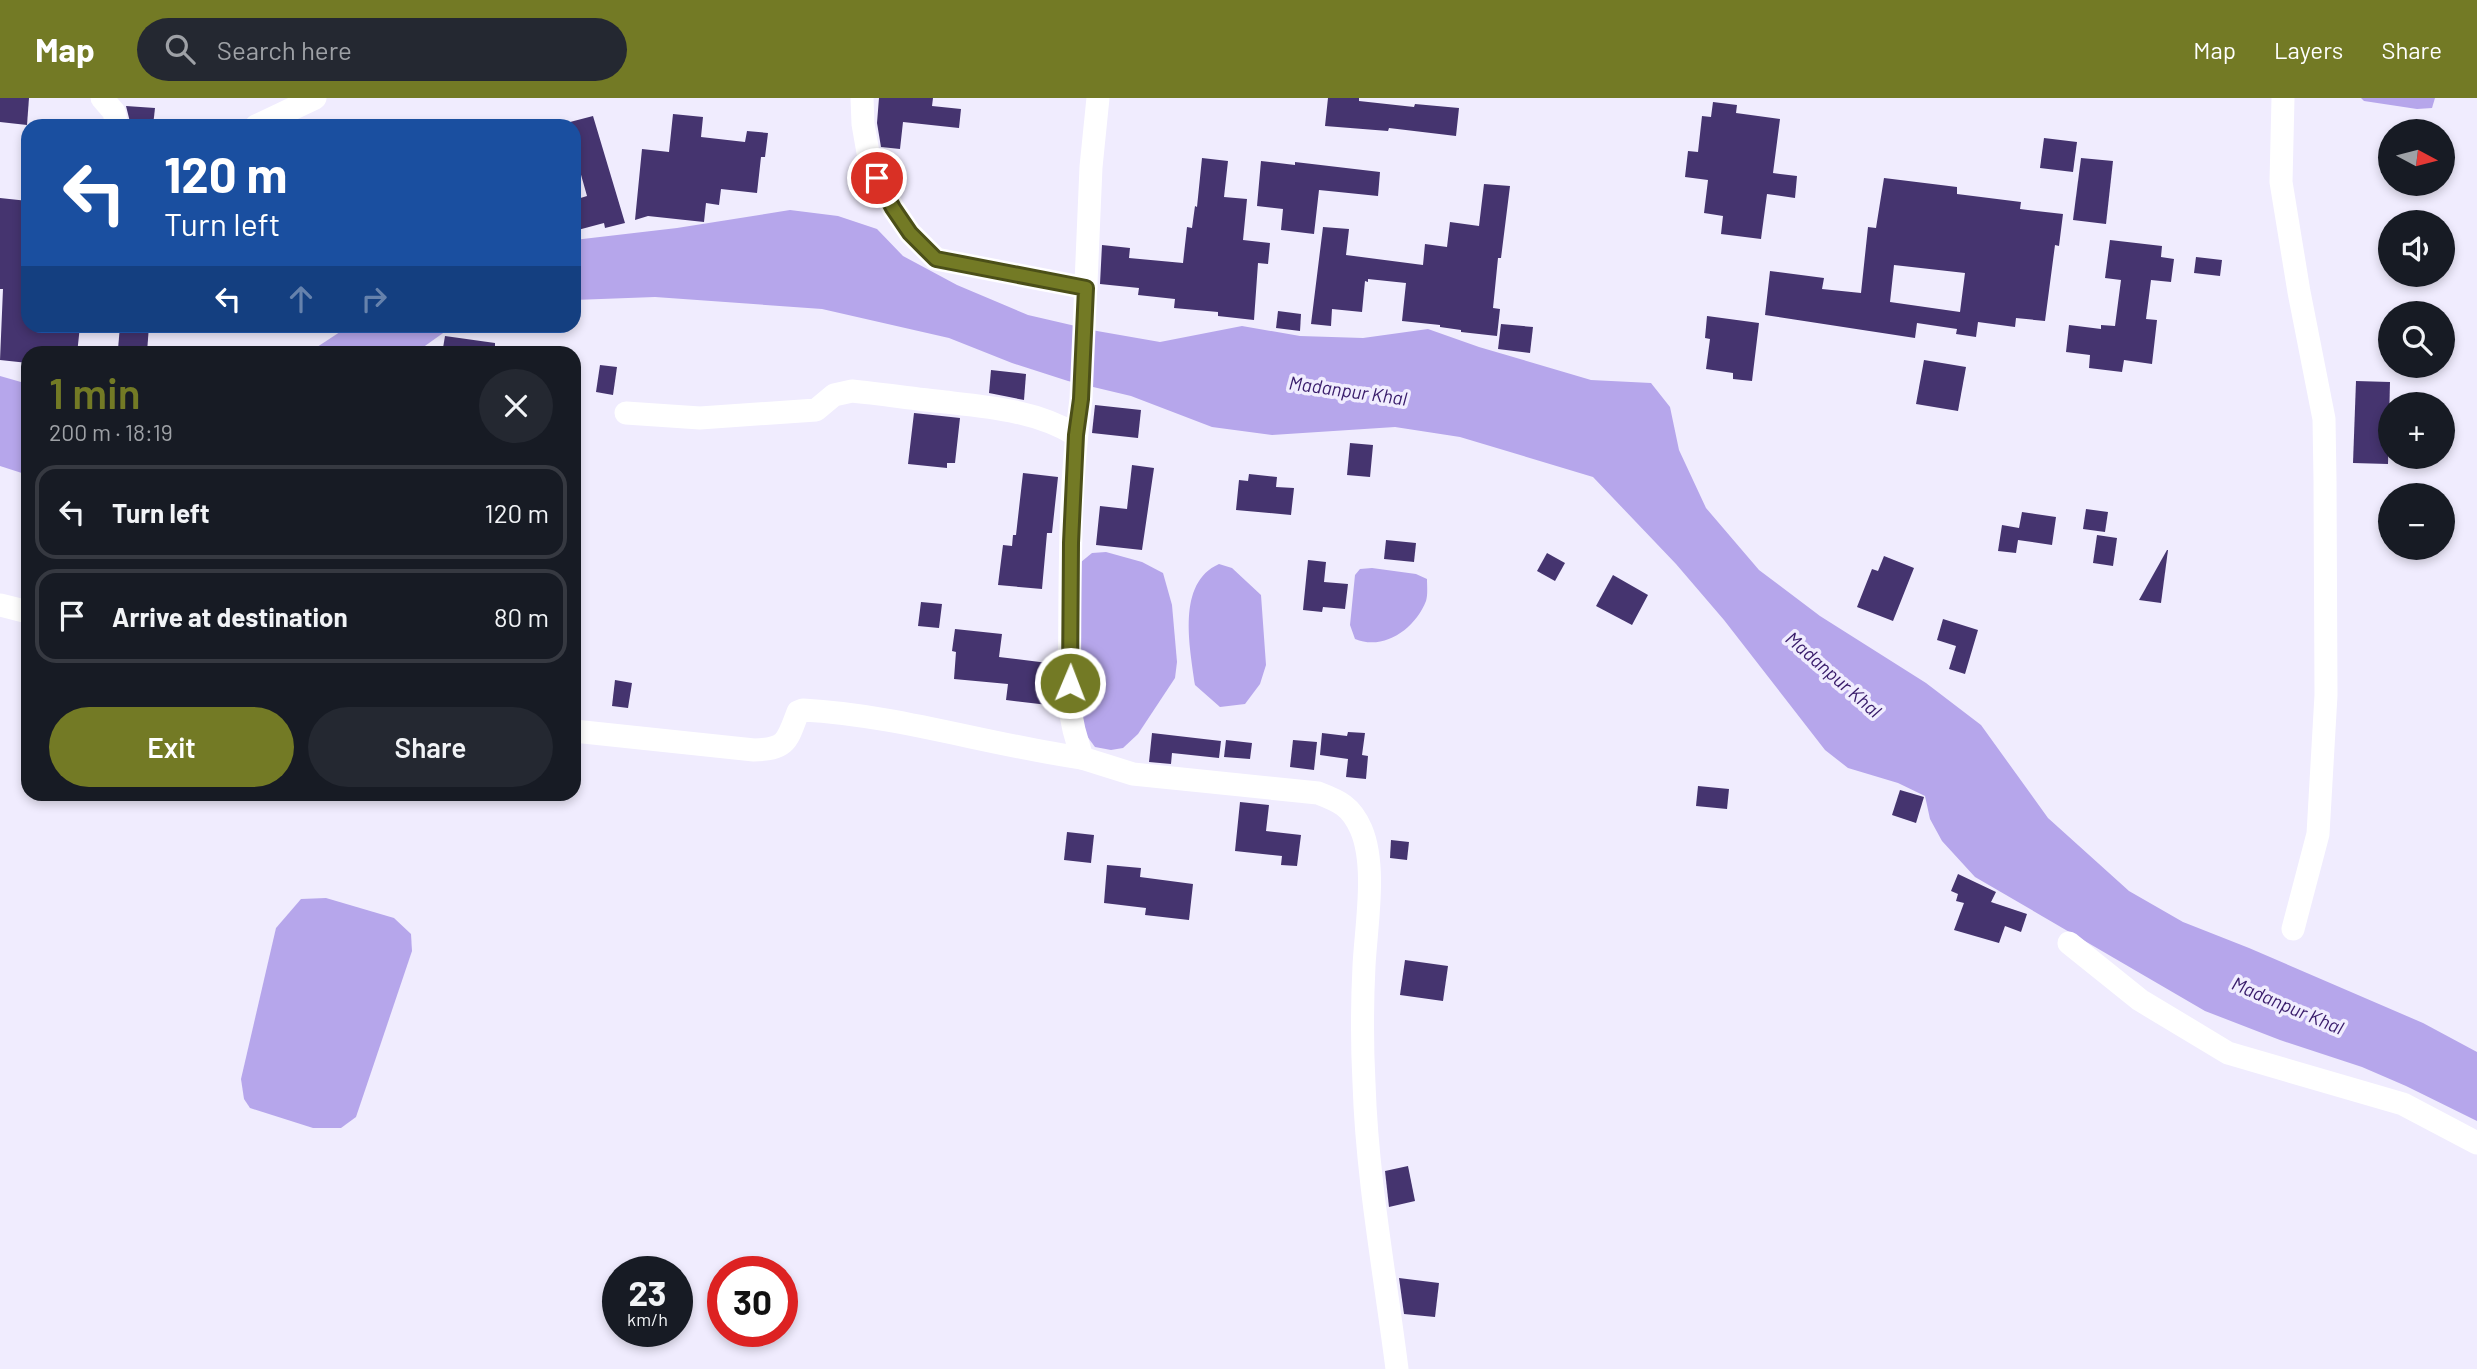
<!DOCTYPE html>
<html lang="en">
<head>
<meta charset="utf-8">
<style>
	:root { --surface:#171b24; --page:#242831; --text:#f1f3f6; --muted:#9ea1a6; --line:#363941; --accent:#737a25 }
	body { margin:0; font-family:Barlow,sans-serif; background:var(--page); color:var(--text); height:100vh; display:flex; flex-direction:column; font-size:26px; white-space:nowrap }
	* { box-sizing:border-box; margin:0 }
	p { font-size:23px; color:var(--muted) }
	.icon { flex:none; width:38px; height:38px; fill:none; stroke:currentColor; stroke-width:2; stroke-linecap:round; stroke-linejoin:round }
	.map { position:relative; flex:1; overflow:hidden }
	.drawer { position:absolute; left:21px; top:248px; width:560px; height:455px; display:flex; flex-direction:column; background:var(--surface); border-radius:21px; box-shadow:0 4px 10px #0003 }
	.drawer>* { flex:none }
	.top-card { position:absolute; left:21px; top:21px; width:560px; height:214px; border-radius:21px; box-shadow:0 4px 10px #0003; background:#1a4fa0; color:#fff; overflow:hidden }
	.needle { width:46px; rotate:97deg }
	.fabs { position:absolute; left:2378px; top:21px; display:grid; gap:14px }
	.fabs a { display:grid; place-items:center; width:77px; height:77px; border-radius:50%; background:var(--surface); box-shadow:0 4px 10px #0003; font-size:35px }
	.speed { position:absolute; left:602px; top:1158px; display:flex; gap:14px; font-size:35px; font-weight:700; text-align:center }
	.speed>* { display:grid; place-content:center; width:91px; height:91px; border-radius:50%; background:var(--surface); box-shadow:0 4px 10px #0003; line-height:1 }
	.speed small { font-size:18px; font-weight:400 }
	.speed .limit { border:10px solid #d22; background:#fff; color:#111 }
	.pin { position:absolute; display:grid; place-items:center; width:60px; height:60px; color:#fff; margin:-30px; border:4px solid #fff; border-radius:50%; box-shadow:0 2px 7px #0007 }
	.me { position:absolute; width:77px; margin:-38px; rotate:1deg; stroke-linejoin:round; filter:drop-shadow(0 0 5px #0008) }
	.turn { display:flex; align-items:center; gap:24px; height:147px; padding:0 28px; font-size:32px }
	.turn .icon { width:91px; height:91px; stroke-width:2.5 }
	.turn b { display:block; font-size:49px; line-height:60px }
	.lanes { display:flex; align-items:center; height:66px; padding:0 28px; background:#0003; justify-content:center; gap:35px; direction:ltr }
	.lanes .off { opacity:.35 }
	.round { display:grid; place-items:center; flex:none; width:74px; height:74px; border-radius:37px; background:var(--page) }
	.overview { display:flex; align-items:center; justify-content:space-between; height:119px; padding:0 28px }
	h1 { font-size:42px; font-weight:600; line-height:52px; color:var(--accent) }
	.action { display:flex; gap:14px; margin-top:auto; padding:14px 28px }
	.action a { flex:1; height:80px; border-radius:42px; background:var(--accent); color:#fff; font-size:28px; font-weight:600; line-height:80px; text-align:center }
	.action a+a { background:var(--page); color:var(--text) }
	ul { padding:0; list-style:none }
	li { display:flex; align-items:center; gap:21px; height:94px; margin:0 14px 10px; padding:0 14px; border:4px solid var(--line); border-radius:21px }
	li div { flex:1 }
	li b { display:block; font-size:26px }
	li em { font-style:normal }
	header { display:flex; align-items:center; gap:42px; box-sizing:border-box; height:98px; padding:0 35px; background:var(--accent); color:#fff }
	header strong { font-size:33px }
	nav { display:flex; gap:38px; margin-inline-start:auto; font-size:24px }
	.search { width:490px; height:63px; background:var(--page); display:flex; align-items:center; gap:18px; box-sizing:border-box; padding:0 24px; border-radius:38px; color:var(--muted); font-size:26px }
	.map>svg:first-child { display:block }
</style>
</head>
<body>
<header>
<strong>Map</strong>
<div class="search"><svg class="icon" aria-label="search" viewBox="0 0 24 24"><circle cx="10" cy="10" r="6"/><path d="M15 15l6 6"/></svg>Search here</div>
<nav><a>Map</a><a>Layers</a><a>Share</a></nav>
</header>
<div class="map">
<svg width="2477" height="1271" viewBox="0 0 2477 1271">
	<rect width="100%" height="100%" fill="#f0ecfe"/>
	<g fill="#b6a6eb">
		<path d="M2361,0H2435L2432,10L2417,11L2364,3Z"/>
		<path d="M790,112L838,118L877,131L903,158L957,187L1028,217L1097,233L1160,244L1242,228L1300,238L1363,240L1428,231L1479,249L1591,282L1651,285L1670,309L1679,352L1706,410L1759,472L1820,518L1926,585L1981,627L2048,720L2129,793L2183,824L2249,850L2423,925L2477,954V1023L2406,988L2362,969L2280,942L2205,913L1975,779L1942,743L1930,721L1925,698L1898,685L1848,670L1825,652L1724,522L1676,466L1593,379L1460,339L1395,329L1272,337L1212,329L1131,298L1068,283L1012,265L949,240L822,211L655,199L574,202V142L677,130Z"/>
		<path d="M349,228H453L415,255H308Z"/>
		<path d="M0,278L28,286V377L0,368Z"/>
		<path d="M1106,454L1142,464L1163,475L1172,507L1177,564L1175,580L1138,636L1123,650L1111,652L1095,649L1078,626L1081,464L1092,455Z"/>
		<path d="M1219,466L1232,470L1261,497L1266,567L1260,586L1245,606L1220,609L1195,587C1190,549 1176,485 1219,466Z"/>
		<path d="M1372,470L1416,476L1427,481C1427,488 1428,497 1426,503C1415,531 1384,553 1355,541L1350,527L1355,477L1360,471Z"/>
		<path d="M326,800L394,820L411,836L412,853L356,1019L341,1030H313L250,1010L244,1001L241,981L276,830L301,801Z"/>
	</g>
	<g fill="#45346f" fill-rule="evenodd">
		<path d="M0,0H29L27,27L0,24Z"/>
		<path d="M879,0H933L932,8L961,11L959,30L903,24L900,51L881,49L877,25Z"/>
		<path d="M1328,0H1359V3L1414,9L1415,6L1459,10L1456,38L1389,30L1388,33L1325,28Z"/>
		<path d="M1713,4L1737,7L1736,15L1780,21L1773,75L1797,78L1795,100L1767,96L1761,141L1721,136L1723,118L1704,115L1708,82L1685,79L1688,53L1698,54L1702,18L1711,19Z"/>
		<path d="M126,8L155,10L153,28H131Z"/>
		<path d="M673,16L703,19L701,39L745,44L747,33L768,35L765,59H761L757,95L721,91L719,107L706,105L704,124L648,118L635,122L642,51L669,54Z"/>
		<path d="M593,18L625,125L605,130L604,125L574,133V102L587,98L576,59H580L574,28H571L570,24Z"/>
		<path d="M2044,40L2077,44L2073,74L2040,70Z"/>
		<path d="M1202,60L1228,63L1224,99L1247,101L1243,142L1270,145L1268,166L1258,165L1254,222L1218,218V214L1174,210L1175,201L1138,197L1139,190L1100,186L1102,147L1130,150L1129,160L1183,165L1187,129L1192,130L1195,108L1197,109Z"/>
		<path d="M2081,60L2113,63L2106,126L2073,122Z"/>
		<path d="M1261,63L1295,67V64L1380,74L1378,98L1319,92L1314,136L1281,132L1283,111L1257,108Z"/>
		<path d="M1884,80L1957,89V96L2021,104L2020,111L2063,116L2059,148L2055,147L2045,223L2016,220L2015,229L1978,224L1976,239L1956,236L1957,231L1917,225L1915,240L1765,217L1770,173L1824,180L1822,191L1861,195L1868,129L1876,130ZM1894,167L1965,175L1960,214L1890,204Z"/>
		<path d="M1484,86L1510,88L1501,160H1498L1493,210L1500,211L1497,238L1461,234V232L1440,229V227L1402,223L1406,185L1368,181V184L1365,183L1362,214L1332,211L1331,228L1311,226L1323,129L1349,131L1346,157L1423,167L1425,146L1447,149L1450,124L1479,128Z"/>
		<path d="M0,100L28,103V228H80L77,256H28V265L0,262L3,191H0Z"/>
		<path d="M2110,142L2162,148L2161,159L2174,161L2171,184L2151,182L2146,221L2157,222L2152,266L2124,262L2122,274L2089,270L2090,257L2066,254L2069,227L2101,231V227L2115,228L2121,182L2105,180Z"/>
		<path d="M2196,159L2222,162L2220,178L2194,175Z"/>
		<path d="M1278,213L1301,216L1300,233L1276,230Z"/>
		<path d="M1707,218L1759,225L1752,283L1733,281V275L1706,271L1710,241L1705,240Z"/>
		<path d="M1501,226L1533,229L1530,255L1498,251Z"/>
		<path d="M120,228H149L147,254L118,251Z"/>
		<path d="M445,238L495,245V256H442Z"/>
		<path d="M1924,262L1966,269L1958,313L1916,306Z"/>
		<path d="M600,267L617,269L613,297L596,294Z"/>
		<path d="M991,272L1026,276L1024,302L989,295Z"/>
		<path d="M2356,283L2390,284L2388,366L2353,365Z"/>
		<path d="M1095,307L1141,312L1138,340L1092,335Z"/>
		<path d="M914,315L960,320L955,365H947V370L908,366Z"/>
		<path d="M1350,345L1373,347L1370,379L1347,377Z"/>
		<path d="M1132,367L1154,370L1142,452L1096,447L1100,408L1127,411Z"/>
		<path d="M1023,375L1058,379L1052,435H1047L1042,491L998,487L1003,447L1012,448L1013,437H1016Z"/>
		<path d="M1249,376L1277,379L1276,389L1294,390L1291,417L1236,412L1239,382L1248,383Z"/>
		<path d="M2086,411L2108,414L2105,434L2083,431Z"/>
		<path d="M2022,414L2056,419L2052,447L2018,442L2016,455L1998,453L2002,427L2019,430Z"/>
		<path d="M2097,437L2117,440L2113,468L2093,465Z"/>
		<path d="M1386,442L1416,445L1414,464L1384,461Z"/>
		<path d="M2167,452H2168L2161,505L2139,502Z"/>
		<path d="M1547,455L1565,465L1555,483L1537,473Z"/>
		<path d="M1884,458L1914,470L1893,523L1857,509L1872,471L1878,473Z"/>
		<path d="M1308,462L1326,464L1324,484L1348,486L1345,511L1323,509L1322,514L1303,512Z"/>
		<path d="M1613,477L1648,497L1632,527L1596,508Z"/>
		<path d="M921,504L942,506L939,530L918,528Z"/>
		<path d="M1943,521L1978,532L1965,576L1949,571L1956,548L1937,542Z"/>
		<path d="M955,531L1002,536L999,559L1056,566L1055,584H1051L1048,607L1006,602L1008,586L954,581L956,554L952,553Z"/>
		<path d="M615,582L632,585L628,610L612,608Z"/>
		<path d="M1348,634L1365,635L1362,657L1368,658L1366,681L1346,679L1348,661L1320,657L1322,635L1347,638Z"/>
		<path d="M1152,635L1221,643L1219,660L1172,655L1171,666L1149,664Z"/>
		<path d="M1226,642L1252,645L1250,661L1224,659Z"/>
		<path d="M1293,642L1317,644L1314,672L1290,669Z"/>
		<path d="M1698,688L1729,691L1727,711L1696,708Z"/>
		<path d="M1900,692L1924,699L1916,725L1892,717Z"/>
		<path d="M1240,704L1269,707L1266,733L1301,737L1297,768L1281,767L1282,758L1235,753Z"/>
		<path d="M1067,734L1094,737L1091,765L1064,762Z"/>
		<path d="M1391,742L1409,744L1407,762L1390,760Z"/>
		<path d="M1107,767L1141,770L1140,779L1193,786L1189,822L1145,817L1146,810L1104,805Z"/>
		<path d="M1958,776L1996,794L1991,804L2027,816L2021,834L2005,828L1999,845L1954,832L1964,805L1956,803L1958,796L1951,793Z"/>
		<path d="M1405,862L1448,868L1443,903L1400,897Z"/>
		<path d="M1408,1068L1415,1103L1389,1109L1385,1073Z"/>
		<path d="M1399,1180L1439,1185L1435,1219L1404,1216Z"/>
	</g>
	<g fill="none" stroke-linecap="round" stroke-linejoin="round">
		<g stroke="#fff" stroke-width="23">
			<path d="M102,0L114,14L117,28"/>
			<path d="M862,0L863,26L870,66L893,110L910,135L936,161L1086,190"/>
			<path d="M2283,0L2281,84L2299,194L2324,321L2325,382L2326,597L2318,736L2293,831"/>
			<path d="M256,28L315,0"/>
			<path d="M626,315L700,320L816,312L834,297L852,293C883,296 914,301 945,304C990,309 1037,313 1076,337"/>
			<path d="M0,507L28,514"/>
			<path d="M574,633L754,652C787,651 787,643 798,614L803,612C897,617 989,647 1082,660L1074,632L1069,607C1071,505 1067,402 1081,301L1091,69L1098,0"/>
			<path d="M1082,660L1133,676L1318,695C1339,703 1351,708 1361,731C1377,768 1366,828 1364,868C1362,907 1362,947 1364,985C1367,1081 1385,1176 1397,1271"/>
			<path d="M2069,845L2140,902L2228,955L2403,1006L2477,1045"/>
		</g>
	</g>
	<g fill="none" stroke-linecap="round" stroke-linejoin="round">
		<defs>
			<path id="route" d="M877,80L893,110L910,135L936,161L1086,190L1081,301L1076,337L1071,445L1070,585"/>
		</defs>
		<use href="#route" stroke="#4b4f18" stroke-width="18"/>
		<use href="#route" stroke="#737a25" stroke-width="12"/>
	</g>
	<g text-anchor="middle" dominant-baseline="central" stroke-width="7" stroke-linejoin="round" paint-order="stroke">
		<g font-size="19" font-style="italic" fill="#381b6a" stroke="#f0ecfe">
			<text transform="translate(1348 292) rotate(8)">Madanpur Khal</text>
			<text transform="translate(1834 576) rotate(41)">Madanpur Khal</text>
			<text transform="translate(2288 907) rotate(23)">Madanpur Khal</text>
		</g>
	</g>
</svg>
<div class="fabs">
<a><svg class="needle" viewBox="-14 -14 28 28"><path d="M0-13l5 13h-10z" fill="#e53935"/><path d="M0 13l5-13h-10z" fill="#9ea1a6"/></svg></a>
<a><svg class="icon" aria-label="sound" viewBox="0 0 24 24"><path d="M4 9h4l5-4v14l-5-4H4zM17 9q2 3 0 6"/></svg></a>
<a><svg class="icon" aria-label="search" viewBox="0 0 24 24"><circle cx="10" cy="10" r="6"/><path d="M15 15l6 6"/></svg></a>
<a>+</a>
<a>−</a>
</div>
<div class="speed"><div>23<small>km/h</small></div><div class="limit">30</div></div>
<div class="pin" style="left:877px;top:80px;background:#d93025"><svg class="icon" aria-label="arrive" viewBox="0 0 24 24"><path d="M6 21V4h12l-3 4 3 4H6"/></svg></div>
<svg class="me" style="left:1070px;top:585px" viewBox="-20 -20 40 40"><circle r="17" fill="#737a25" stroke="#fff" stroke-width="3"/><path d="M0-11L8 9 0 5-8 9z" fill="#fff"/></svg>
<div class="top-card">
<div class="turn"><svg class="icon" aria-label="left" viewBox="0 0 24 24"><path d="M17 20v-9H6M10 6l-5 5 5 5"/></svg><div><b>120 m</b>Turn left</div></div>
<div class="lanes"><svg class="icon" aria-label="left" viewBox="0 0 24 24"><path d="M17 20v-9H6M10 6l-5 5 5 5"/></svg><svg class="icon off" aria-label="ahead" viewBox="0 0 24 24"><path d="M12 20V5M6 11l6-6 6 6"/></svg><svg class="icon off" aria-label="right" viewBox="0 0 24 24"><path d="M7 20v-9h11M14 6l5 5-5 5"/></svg></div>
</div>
<section class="drawer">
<div class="overview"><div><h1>1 min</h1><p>200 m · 18:19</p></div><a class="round"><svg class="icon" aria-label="close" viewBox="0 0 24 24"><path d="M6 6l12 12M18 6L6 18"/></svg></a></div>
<ul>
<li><svg class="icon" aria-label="left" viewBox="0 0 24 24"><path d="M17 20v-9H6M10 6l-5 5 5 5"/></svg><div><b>Turn left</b></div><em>120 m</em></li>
<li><svg class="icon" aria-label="arrive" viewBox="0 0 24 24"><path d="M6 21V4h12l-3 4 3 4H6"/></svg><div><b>Arrive at destination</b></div><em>80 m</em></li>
</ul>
<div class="action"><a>Exit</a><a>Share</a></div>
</section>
</div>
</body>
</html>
